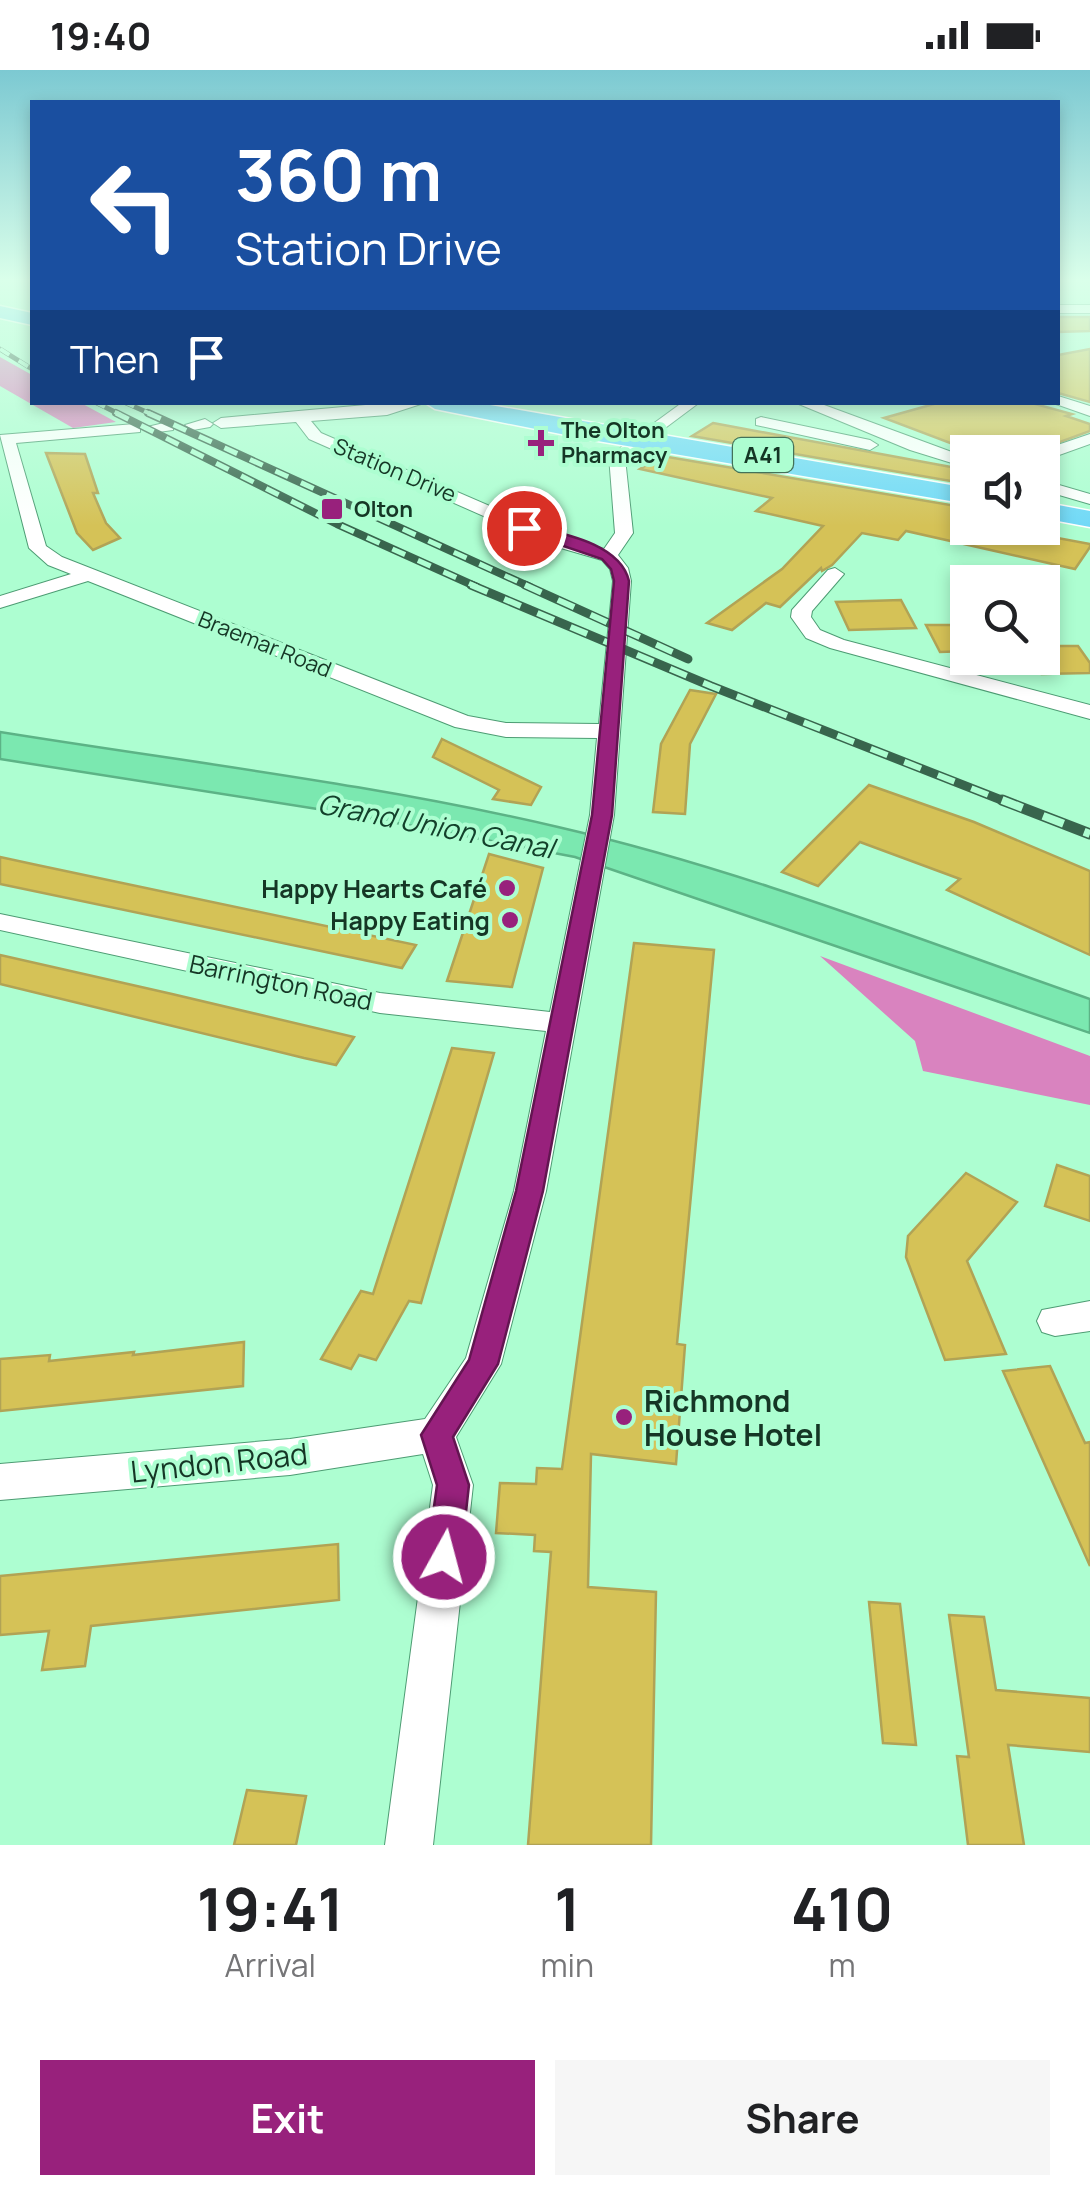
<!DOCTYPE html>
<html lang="en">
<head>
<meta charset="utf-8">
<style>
	:root { --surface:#fff; --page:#f6f6f6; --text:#202124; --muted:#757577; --accent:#98217c }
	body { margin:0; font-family:Manrope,sans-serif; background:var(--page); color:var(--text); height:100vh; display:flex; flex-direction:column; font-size:38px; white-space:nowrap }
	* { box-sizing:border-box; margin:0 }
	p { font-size:32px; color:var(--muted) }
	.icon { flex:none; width:55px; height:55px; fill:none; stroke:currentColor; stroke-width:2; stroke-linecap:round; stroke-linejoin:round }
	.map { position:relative; height:1775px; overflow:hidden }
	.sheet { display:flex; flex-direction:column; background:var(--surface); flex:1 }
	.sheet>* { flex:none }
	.banner { position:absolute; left:30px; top:30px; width:1030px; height:305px; border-radius:0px; box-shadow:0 5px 15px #0003; background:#1a4fa0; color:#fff; overflow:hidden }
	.controls { position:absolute; left:950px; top:365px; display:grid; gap:20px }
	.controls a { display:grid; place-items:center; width:110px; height:110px; border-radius:0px; background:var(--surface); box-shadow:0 5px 15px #0003; font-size:50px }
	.pin { position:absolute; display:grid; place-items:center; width:85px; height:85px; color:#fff; margin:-42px; border:5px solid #fff; border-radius:50%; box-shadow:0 2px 10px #0007 }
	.me { position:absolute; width:110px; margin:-55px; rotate:7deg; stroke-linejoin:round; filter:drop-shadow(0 0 8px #0008) }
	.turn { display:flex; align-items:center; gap:35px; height:210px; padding:0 40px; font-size:45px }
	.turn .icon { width:130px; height:130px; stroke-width:2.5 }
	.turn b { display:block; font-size:70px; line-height:85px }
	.then { display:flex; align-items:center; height:95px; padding:0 40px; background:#0003; gap:20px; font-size:38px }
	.eta { display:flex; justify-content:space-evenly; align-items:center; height:170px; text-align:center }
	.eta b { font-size:60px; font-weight:700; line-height:70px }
	.button { display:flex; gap:20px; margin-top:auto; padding:20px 40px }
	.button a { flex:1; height:115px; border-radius:0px; background:var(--accent); color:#fff; font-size:40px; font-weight:700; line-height:115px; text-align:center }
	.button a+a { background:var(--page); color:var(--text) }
	.status { display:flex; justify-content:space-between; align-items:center; height:70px; padding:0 50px; background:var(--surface); direction:ltr }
	.status svg { height:28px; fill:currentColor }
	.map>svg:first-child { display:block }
</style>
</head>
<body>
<div class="status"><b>19:40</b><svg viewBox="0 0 49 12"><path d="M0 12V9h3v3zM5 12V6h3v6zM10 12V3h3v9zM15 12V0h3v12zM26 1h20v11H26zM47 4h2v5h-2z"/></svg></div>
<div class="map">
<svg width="1090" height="1775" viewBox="0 0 1090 1775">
	<rect width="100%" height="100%" fill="#adfed1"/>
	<g fill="#d983bf">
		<path d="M0,287L32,305V332L81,333L116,352L73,358L0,316Z"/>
		<path d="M820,886L1090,986V1035L923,1001L915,971Z"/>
	</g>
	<path fill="#7be8b0" stroke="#5cb386" stroke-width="2.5" d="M0,662C186,692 375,714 558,757C740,799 915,868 1090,929V963L575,787L349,744L0,689Z"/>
	<g fill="#d5c257" stroke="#b1a355" stroke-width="2.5">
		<path d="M1058,247H1090V261L1058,262Z"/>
		<path d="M1090,279V332L1058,323V285Z"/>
		<path d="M941,332H1028L1072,344L1066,346L1090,354V361L1033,382H974L884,348Z"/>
		<path d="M713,353L951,397L968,401V414L692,366Z"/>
		<path d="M46,383L85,384L98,423H93L106,453L120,468L93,480L77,463Z"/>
		<path d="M662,386L968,438V458H1004L1090,474V477L1075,499L906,461L898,470L862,463L832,495L822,501L821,498L780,537L766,533L732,560L707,553L782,499L823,456L756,441L772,428L640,399Z"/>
		<path d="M901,530L916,558L849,560L836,532Z"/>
		<path d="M926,555H968V581L940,582Z"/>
		<path d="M1042,576H1078L1090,593V603L1042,604Z"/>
		<path d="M690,620L716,624L690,674L685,744L653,742L661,674Z"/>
		<path d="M442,669L541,717L531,735L493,729L499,720L433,687Z"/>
		<path d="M869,715L974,752L1090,801V885L947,820L960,809L860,772L818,816L782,802Z"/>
		<path d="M489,784L543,798L512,917L447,911Z"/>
		<path d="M0,787L37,795L416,875L402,898L0,814Z"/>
		<path d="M634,873L714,880L677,1274L685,1275L676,1394L591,1384L588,1517L656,1522L651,1775H528L551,1482L534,1481L535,1465L496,1463L500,1413L536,1414L537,1398L562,1399Z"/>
		<path d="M0,885L172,924L354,967L336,995L304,988L0,914Z"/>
		<path d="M452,978L494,983L421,1233L409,1231L376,1290L359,1285L351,1299L321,1289L361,1221L373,1224Z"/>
		<path d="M1057,1095L1090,1106V1151L1045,1136Z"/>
		<path d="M966,1103L1017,1132L967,1191L1006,1284L945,1290L906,1187L908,1166Z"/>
		<path d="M244,1272L243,1316L0,1341V1289L50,1285L49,1291L134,1282L133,1285Z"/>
		<path d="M1050,1296L1085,1373L1090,1372V1496L1003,1301Z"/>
		<path d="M338,1474L339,1530L91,1556L85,1596L42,1600L49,1561L0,1565V1506Z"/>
		<path d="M869,1532L900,1534L916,1675L883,1673Z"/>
		<path d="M949,1545L984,1547L996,1620L1090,1628V1682L1008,1675L1024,1775H968L957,1686L969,1687Z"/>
		<path d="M247,1720L306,1726L296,1775H234Z"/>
	</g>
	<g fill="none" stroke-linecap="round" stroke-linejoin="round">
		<defs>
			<g id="minor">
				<rect x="1058" y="235" width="32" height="8"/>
				<path d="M1058,326L1090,336V346L1053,333L1058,332Z"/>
				<path d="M399,332H427L387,345L311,351L321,363L559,466L604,479L615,463L609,386L683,332H700L625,388L633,463L618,485L628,498L631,511L614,745L546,1121L501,1294L456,1367L473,1415L433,1775H385L433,1415L423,1384L290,1405L0,1430V1394L290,1369L425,1349L466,1288L514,1121L546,961L380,943L0,860V844L380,923L550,942L590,745L597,668L506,667L455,657L88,511L0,538V526L71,504L48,495L29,478L0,365L135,354L140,356V362L16,373L46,476L62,487L468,646L506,653L599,654L613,511L610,499L602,490L547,474L309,369L296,352L221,358L213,353L221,348Z"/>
				<path d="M794,332H816L968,388V398L910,380Z"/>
				<path d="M761,347L870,370L878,375L870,380L756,355V349Z"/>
				<path d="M205,349L213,354L210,357L193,360L185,355Z"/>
				<path d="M168,352L173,354V360L151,363L143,358Z"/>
				<path d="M1090,364V374L1048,389L1042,391V382H1037Z"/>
				<path d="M1042,410L1090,424V434L1042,420Z"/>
				<path d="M835,498L844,504L812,541L811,547L820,560L844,570L1090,635V649L830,578L806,568L791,547L792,540L828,500Z"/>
				<path d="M1090,1231V1261L1055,1266L1042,1262L1037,1251L1042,1240Z"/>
			</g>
			<g id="highway">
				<path d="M0,236L32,243V255L0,248Z"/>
				<path d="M424,332H473L968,418V434L586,369L435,339Z"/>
				<path d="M1042,432L1090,441V457L1042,448Z"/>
			</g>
		</defs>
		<use href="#minor" stroke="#4d9c73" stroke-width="2"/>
		<use href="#highway" stroke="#fff" stroke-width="3"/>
		<use href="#minor" fill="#fff" fill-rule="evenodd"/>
		<use href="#highway" fill="#71d9f7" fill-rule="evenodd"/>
		<defs>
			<g id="rail-far3">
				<path d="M0,279L32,299"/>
				<path d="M95,332L121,345"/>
				<path d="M124,332L153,345"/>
			</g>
			<g id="rail-far2">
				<path d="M116,343L337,454L477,517"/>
				<path d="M148,343L530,517"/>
			</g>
			<g id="rail-far1">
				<path d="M471,515L711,616L1009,733"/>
				<path d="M525,515L688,589"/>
			</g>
			<path id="rail" d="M1002,730L1090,764"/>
		</defs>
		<use href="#rail-far3" stroke="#38654d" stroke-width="5"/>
		<use href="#rail-far2" stroke="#38654d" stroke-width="8"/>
		<use href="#rail-far1" stroke="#38654d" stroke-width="9"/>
		<use href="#rail" stroke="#38654d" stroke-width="11"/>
		<use href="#rail-far3" stroke="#adfed1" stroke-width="4" stroke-dasharray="11" stroke-linecap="butt"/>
		<use href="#rail-far2" stroke="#adfed1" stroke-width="5" stroke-dasharray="14" stroke-linecap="butt"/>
		<use href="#rail-far1" stroke="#adfed1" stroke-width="6" stroke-dasharray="18" stroke-linecap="butt"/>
		<use href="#rail" stroke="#adfed1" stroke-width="8" stroke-dasharray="22" stroke-linecap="butt"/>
	</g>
	<linearGradient id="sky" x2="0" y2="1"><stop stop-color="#7cc9d2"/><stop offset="0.46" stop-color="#daffea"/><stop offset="1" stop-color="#daffea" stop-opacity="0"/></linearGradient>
	<rect width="1090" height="456" fill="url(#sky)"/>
	<path fill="#98217c" stroke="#631551" stroke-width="2.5" d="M524,454C559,463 620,472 629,511L612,745L543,1121L498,1294L453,1367L469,1415L461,1487L456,1499L444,1504L432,1499L427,1487L437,1415L421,1365L469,1290L516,1121L592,745L614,511L611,499L602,489L519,461L517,458Z"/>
	<g fill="#98217c" stroke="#adfed1" stroke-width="4">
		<path d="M536 358h10v10h10v10h-10v10h-10v-10h-10v-10h10z"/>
		<rect x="320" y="427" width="24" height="24" rx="5"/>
		<circle cx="507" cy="818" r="10"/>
		<circle cx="510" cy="850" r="10"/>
		<circle cx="624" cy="1347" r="10"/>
	</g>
	<g text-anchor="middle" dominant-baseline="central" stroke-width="8" stroke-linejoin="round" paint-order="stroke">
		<g font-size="22" font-weight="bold" fill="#153625" stroke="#adfed1" text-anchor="start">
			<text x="561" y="360">The Olton<tspan x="561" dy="25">Pharmacy</tspan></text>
			<text x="354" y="439">Olton</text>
		</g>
		<rect fill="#adfed1" stroke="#437259" stroke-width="2.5" x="733" y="368" width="60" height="34" rx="8"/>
		<g font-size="22" font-weight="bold" fill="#153625">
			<text x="763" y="385">A41</text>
		</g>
		<g font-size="22" fill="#153625" stroke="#adfed1">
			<text transform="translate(395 400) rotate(23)">Station Drive</text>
			<text transform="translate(265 574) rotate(22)">Braemar Road</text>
		</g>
		<g font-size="25" font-weight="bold" fill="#153625" stroke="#adfed1" text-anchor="end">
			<text x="487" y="818">Happy Hearts Café</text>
			<text x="490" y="850">Happy Eating</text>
		</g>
		<g font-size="25" fill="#153625" stroke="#adfed1">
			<text transform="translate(281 912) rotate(12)">Barrington Road</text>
		</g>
		<g font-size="28" font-style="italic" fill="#13412b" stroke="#adfed1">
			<text transform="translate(436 755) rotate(11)">Grand Union Canal</text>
		</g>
		<g font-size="30" font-weight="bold" fill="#153625" stroke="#adfed1" text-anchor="start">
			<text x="644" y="1330">Richmond<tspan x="644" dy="34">House Hotel</tspan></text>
		</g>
		<g font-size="30" fill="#153625" stroke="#adfed1">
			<text transform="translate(219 1392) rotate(-6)">Lyndon Road</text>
		</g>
	</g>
</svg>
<div class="controls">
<a><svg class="icon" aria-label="sound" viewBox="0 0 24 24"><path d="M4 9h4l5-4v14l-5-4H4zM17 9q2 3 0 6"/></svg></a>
<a><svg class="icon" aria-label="search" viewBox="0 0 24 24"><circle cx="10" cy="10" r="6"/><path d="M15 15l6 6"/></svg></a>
</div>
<div class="pin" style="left:524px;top:458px;background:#d93025"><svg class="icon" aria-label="arrive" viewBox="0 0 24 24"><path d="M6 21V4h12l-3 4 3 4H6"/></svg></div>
<svg class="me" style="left:444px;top:1487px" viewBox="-20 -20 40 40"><circle r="17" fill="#98217c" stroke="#fff" stroke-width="3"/><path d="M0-11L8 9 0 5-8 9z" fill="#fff"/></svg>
<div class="banner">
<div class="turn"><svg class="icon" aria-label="left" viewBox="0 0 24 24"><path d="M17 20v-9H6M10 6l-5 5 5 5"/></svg><div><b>360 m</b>Station Drive</div></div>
<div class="then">Then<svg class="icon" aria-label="arrive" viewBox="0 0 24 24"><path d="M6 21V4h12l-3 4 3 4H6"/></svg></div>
</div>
</div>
<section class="sheet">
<div class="eta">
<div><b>19:41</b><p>Arrival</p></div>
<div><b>1</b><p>min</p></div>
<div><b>410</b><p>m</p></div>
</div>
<div class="button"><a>Exit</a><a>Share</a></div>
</section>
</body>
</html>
